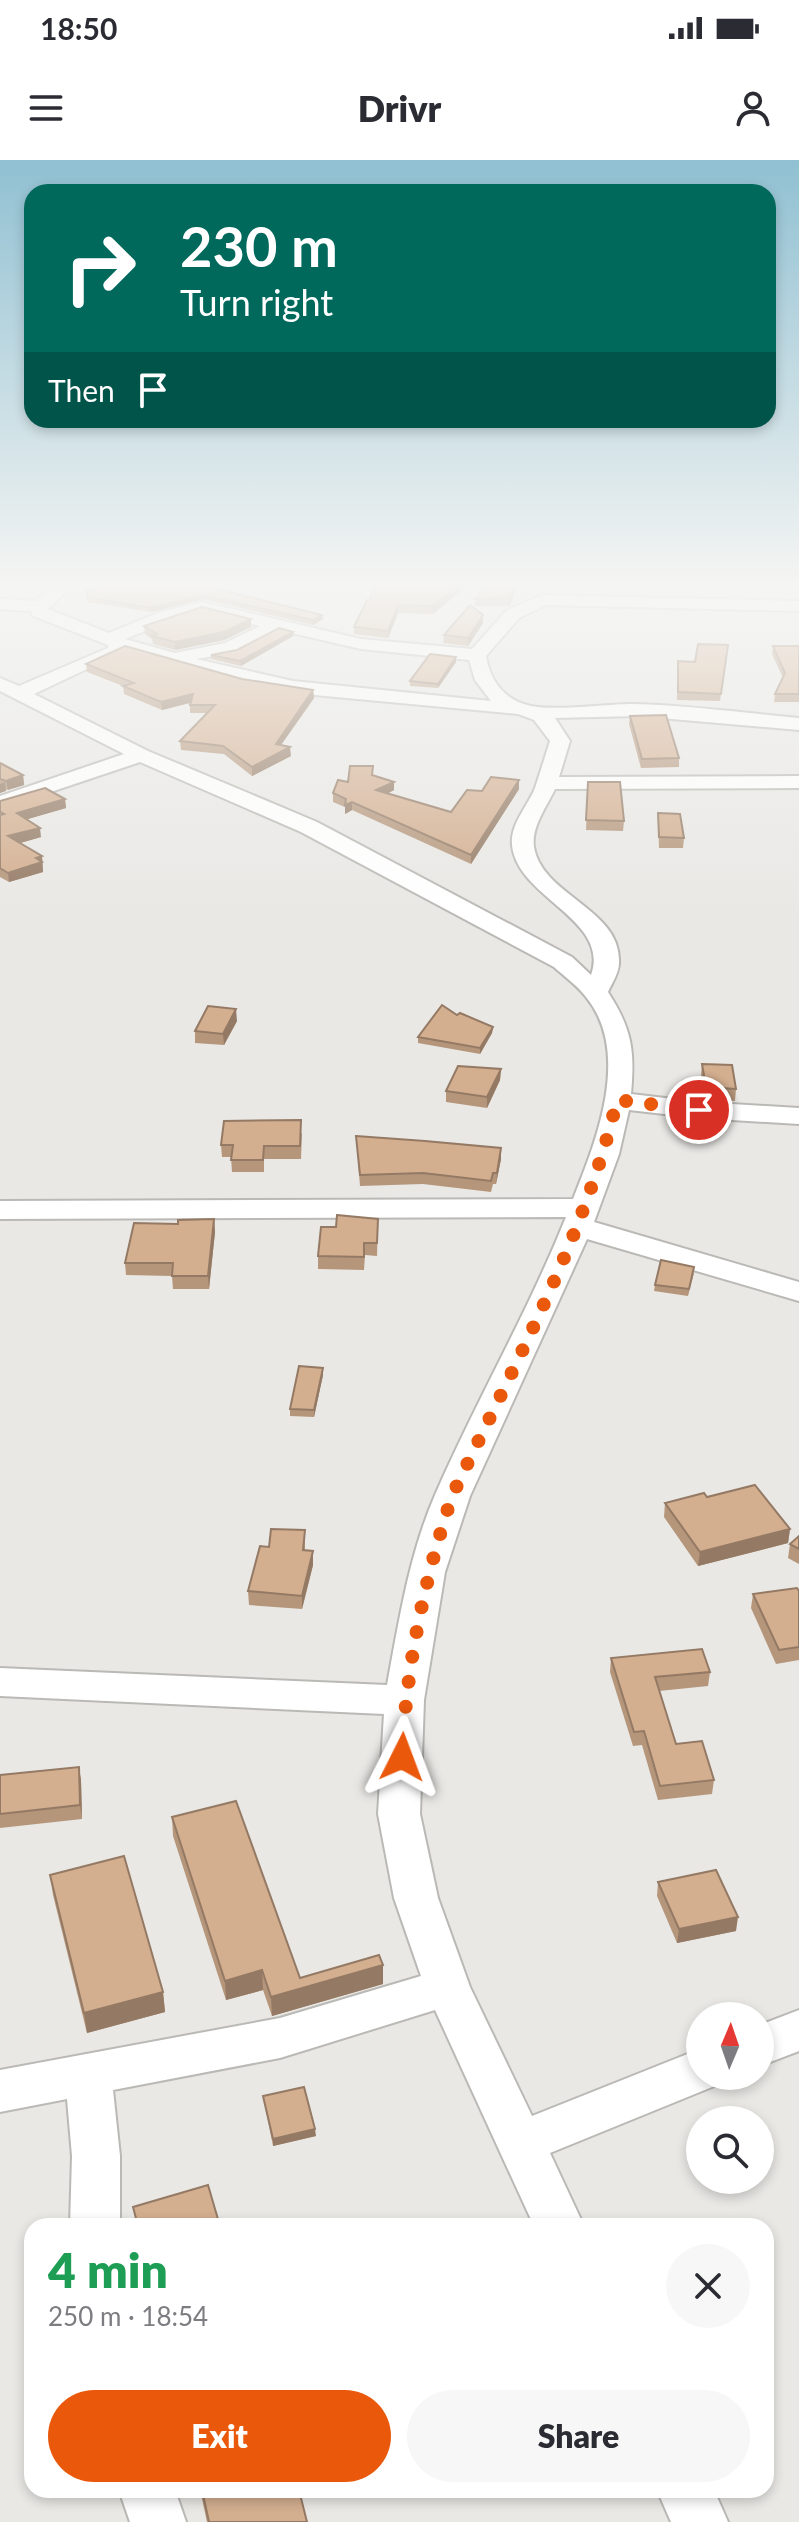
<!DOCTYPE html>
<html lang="en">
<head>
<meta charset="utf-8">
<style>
	:root { --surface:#fff; --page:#f7f7f7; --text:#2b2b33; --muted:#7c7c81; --accent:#ea580c }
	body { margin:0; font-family:Lato,sans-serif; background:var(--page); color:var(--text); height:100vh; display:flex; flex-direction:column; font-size:30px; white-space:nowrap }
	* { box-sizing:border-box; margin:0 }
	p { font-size:26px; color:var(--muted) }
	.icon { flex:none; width:44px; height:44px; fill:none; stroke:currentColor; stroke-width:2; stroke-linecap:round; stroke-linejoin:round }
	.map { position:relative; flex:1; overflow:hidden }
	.details { position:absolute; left:24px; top:2058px; width:750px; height:280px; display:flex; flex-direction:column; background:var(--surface); border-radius:24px; box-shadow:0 4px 12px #0003 }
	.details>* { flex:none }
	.banner { position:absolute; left:24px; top:24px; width:752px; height:244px; border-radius:24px; box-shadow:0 4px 12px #0003; background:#00695c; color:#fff; overflow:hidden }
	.needle { width:52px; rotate:2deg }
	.controls { position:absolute; left:686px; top:1842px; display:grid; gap:16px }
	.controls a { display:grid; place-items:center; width:88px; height:88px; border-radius:50%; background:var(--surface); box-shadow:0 4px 12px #0003; font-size:40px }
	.pin { position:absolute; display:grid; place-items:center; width:68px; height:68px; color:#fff; margin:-34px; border:4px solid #fff; border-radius:50%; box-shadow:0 2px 8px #0007 }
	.me { position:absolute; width:88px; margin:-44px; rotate:3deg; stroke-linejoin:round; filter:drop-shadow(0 0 6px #0008) }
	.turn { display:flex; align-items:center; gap:28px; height:168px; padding:0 24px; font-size:36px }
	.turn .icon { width:104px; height:104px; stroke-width:2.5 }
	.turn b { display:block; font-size:56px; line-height:68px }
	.then { display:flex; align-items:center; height:76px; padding:0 24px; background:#0003; gap:16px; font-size:30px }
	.round { display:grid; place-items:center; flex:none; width:84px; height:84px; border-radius:42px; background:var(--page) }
	.summary { display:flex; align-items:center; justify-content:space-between; height:136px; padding:0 24px }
	h1 { font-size:48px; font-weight:800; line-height:60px; color:#1e9e55 }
	.primary-button { display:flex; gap:16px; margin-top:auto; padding:16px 24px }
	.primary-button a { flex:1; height:92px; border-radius:48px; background:var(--accent); color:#fff; font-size:32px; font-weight:800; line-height:92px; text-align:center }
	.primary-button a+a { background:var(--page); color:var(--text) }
	.status { display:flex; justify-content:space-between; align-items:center; height:56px; padding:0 40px; background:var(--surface); direction:ltr }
	.status svg { height:22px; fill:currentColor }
	header { display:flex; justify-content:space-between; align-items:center; height:104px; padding:0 24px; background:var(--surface); font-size:36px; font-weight:800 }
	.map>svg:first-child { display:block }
</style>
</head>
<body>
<div class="status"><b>18:50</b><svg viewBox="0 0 49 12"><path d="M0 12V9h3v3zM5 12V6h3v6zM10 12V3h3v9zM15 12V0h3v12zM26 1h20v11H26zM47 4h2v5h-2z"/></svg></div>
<header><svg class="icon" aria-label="menu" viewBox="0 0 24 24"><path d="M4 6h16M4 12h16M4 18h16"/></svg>Drivr<svg class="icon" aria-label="person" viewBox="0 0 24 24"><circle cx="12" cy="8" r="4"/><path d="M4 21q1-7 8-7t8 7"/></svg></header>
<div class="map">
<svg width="799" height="2362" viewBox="0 0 799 2362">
	<rect width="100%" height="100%" fill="#e9e8e5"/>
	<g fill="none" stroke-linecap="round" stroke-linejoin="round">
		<defs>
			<g id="minor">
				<path d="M55,425H73L48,449L109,473L160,452L202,442L361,479L472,489L507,450L543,435L799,441V451L546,445L519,458L486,496C490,520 503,538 527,545C549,552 605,544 632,544C688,545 744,553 799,558V570L637,556L555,558L570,581L559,617L799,616V628L555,629C547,646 531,667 534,687C542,736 622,749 619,803C619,813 612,823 608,832C632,869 635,891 631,934L699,942L799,948V964L699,958L629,950L619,994L594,1062L799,1122V1141L587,1079L470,1336L445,1412L424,1540L420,1654L438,1738L470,1827L532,1956L700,1889V1916H721L717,1925L550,1993L584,2066H534L435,1850L280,1898L113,1930L120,1996V2066H70L72,1996L67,1939L0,1952V1910L280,1858L421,1816L394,1738L378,1654L384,1554L0,1536V1508L387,1525C399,1460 409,1395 435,1335C476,1241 528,1152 566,1057L0,1059V1041L573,1039C596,981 632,893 586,837C578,826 565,817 554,807L301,672L140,602L0,649V636L124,594L0,531V518L19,526L108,488V485L33,456L31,451L0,449V439L36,441ZM202,452L260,466L225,483L175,493L125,479L172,460ZM279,470L361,489L469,500L475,520L491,541L293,521L196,499L236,492ZM125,491L243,524L293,533L518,554L534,560L550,581C545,597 540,613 535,628C528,646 510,664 512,685C517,738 611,759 591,815L572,797L317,662L148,591L34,534Z"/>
				<path d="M799,1850V1891L760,1906V1865Z"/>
				<path d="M119,2330H175L186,2362H130Z"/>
				<path d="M657,2330H714L728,2362H671Z"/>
			</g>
		</defs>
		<use href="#minor" stroke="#bab9b6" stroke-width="4"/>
		<use href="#minor" fill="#fff" fill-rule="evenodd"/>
	</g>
	<g fill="#b5967b">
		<path d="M202,425L323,459L313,465L203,439L151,452L87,442V437Z"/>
		<path d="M468,425L433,454L398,453L388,478L354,474V467L367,440Z"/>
		<path d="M487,425H517L510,446H475V439Z"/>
		<path d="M483,463L468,486L443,483L444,475Z"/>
		<path d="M144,466L251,467L224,480L175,490L153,484L152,479L145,474Z"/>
		<path d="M293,476L241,506L211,499V495L237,490Z"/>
		<path d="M728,485L720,541L677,540V508Z"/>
		<path d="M773,486H799V542H774L775,534L783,518L772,494Z"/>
		<path d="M456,497V502L438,528L410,526V521Z"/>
		<path d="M86,504L242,519L313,530L314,538L281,585L291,596L252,616L224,594L181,590L180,581L207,553H190V543L162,550L124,534L123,526L87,512Z"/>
		<path d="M630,556L679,598V607L641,608L629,564Z"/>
		<path d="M0,603L23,615L24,625L6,630L0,633Z"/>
		<path d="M348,622H394V630L387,634L451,652L482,631L519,629L471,704L352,650L345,654V647L333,642V633Z"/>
		<path d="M588,622L624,661L623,671L586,670Z"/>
		<path d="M65,639L66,648L27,659L41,677L20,683L42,696L43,712L9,722L0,717V641Z"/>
		<path d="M658,653L684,678L683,688H659Z"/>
		<path d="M237,861L224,885L195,883V871Z"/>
		<path d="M493,867L492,873L480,894L418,883V877Z"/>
		<path d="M702,904L736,929L735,941L704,939L701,916Z"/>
		<path d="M501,909L500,920L487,948L446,942V931Z"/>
		<path d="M302,973L301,999H264V1012H232L231,997H222L221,985Z"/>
		<path d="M356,976L501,999L496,1024H493L491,1032L423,1024L360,1026Z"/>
		<path d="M214,1059L215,1072L209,1129H173L172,1116L126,1115L125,1103L178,1064Z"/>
		<path d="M378,1059L377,1096L365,1095L364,1110L318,1109V1096L336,1067Z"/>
		<path d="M694,1113L688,1136L654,1131L655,1125Z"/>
		<path d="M323,1215L314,1257L290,1256V1249Z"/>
		<path d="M707,1337L790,1369L788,1383L698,1406L664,1357L665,1343Z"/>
		<path d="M305,1370V1390L313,1405L302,1449L249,1445L248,1431L269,1387Z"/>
		<path d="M799,1376V1404L788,1398L790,1384Z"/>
		<path d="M799,1431V1500L776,1504L751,1448L753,1434Z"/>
		<path d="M611,1498L710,1512L708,1526L659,1531L676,1584L714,1620L712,1634L658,1640L642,1585L633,1586L610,1512Z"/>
		<path d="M79,1607L81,1621L82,1659L0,1668V1615Z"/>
		<path d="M172,1657L300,1818L383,1805V1824L272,1856L263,1830L226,1840L173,1676Z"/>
		<path d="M50,1715L163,1832L165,1852L87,1873L53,1735Z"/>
		<path d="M658,1722L736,1771L677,1783L657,1736Z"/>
		<path d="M263,1936L316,1976L273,1986Z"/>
		<path d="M200,2330H299L307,2362H207Z"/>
	</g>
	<g fill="#947a64">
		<path d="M459,425H468L433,454V446Z"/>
		<path d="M515,425H517L510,446V438Z"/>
		<path d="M202,435L203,439L151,452V448Z"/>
		<path d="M398,445V453L388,478V471Z"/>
		<path d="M322,455L323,459L313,465V460Z"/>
		<path d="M483,455V463L468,486V478Z"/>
		<path d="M251,459V467L224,480L175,490V482Z"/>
		<path d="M293,472V476L241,506L240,501Z"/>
		<path d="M456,497V502L438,528V524Z"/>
		<path d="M313,530L314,538L276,592V584Z"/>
		<path d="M193,534V542L162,550L161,542Z"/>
		<path d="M290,587L291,596L252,616V607Z"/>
		<path d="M23,615L24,625L8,630L6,621Z"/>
		<path d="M519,620V629L471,704V695Z"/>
		<path d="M5,622L6,631L0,633V624Z"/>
		<path d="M394,622V630L376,639V630Z"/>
		<path d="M65,639L66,648L18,662L17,653Z"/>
		<path d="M352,642V650L345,654V645Z"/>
		<path d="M40,668L41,677L10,686L8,676Z"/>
		<path d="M42,696L43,712L9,722L8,713Z"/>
		<path d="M236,849L237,861L224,885L223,874Z"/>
		<path d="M493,867L492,873L480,894V888Z"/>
		<path d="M501,909L500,920L487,948V937Z"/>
		<path d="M501,988V999L496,1024L497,1013Z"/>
		<path d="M214,1059L215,1072L209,1129L208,1116Z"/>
		<path d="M323,1208V1215L314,1257V1250Z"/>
		<path d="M790,1369L788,1383L698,1406L700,1392Z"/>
		<path d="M313,1391V1405L302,1449V1436Z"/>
		<path d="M79,1607L81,1621L82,1659L80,1645Z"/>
		<path d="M738,1757L736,1771L677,1783L679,1769Z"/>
		<path d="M383,1805V1824L272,1856L271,1837Z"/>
		<path d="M262,1810L263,1830L226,1840L225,1821Z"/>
		<path d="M163,1832L165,1852L87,1873L84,1853Z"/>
		<path d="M315,1969L316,1976L273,1986V1979Z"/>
	</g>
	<g fill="#d3ae8f" stroke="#947a64" stroke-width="2">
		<path d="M133,425H201L322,455L313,460L202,435L151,448L87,437V430Z"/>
		<path d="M374,425H459L433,446L398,445L388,471L354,467L367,440H370Z"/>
		<path d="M487,425H515L510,438L475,439Z"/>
		<path d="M470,445L483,455L468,478L444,475Z"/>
		<path d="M202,447L251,459L224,472L175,482L152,476L157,474L144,466Z"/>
		<path d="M279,468L293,472L240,501L211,495L237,490Z"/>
		<path d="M698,484L728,485L721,534L678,532V501L695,502Z"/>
		<path d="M125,486L242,519L313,530L276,584L290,587L252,607L223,586L180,581L215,545H190L193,534L161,542L123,526L134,523L86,504Z"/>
		<path d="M773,486H799V534H775L785,513Z"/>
		<path d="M430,494L456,497L438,524L410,521Z"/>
		<path d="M666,555L679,598L642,599L630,556Z"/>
		<path d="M0,603L23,615L6,621L0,619Z"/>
		<path d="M350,606H373L372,615L394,622L376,630L451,652L467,630L482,631L491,617L519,620L471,695L352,642L345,645L346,639L333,633L338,620L348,622Z"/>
		<path d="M588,622H620L624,661L586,660Z"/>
		<path d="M45,628L65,639L17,653L40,668L8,676L42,696L36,698L42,702L8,713L0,708V655L4,654L0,652V641Z"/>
		<path d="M658,653L680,654L684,678L659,677Z"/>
		<path d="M442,845L457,855L460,853L493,867L480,888L418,877Z"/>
		<path d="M208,846L236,849L223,874L195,871Z"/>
		<path d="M702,904L732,905L736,929L706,927Z"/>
		<path d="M458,906L501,909L487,937L446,931Z"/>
		<path d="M301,960L300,986H264L263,1000H231L233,985H221L224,961Z"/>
		<path d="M356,976L425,981L501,988L497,1013H493L491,1021L423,1013L360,1015Z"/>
		<path d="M337,1055L378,1059L377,1083H364V1097L318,1096L321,1067H336Z"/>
		<path d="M214,1059L208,1116H172L173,1103H125L134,1063L178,1064V1060Z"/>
		<path d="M661,1100L694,1107L689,1129L655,1125Z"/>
		<path d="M299,1206L323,1208L314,1250L290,1249Z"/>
		<path d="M755,1325L790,1369L700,1392L665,1343L704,1333L707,1337Z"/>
		<path d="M271,1369L305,1370L303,1390L313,1391L302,1436L248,1431L260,1386L269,1387Z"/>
		<path d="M799,1376V1389L790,1384Z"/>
		<path d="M797,1428L799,1431V1487L779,1490L753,1434Z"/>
		<path d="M702,1489L710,1512L655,1517L676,1584L702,1581L714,1620L660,1626L644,1571L634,1572L611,1498Z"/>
		<path d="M79,1607L80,1645L0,1654V1615Z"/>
		<path d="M236,1641L300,1818L379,1795L383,1805L271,1837L262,1810L225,1821L172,1657Z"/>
		<path d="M124,1696L163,1832L84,1853L50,1715Z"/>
		<path d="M716,1710L738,1757L679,1769L658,1722Z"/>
		<path d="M304,1927L315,1969L273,1979L263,1936Z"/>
		<path d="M208,2025L220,2066H138L133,2047Z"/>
		<path d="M202,2330H299L307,2362H209Z"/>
	</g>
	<linearGradient id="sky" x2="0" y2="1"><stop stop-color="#90c0d2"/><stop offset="0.56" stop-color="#f5f5f3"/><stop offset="1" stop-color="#f5f5f3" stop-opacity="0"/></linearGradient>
	<rect width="799" height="756" fill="url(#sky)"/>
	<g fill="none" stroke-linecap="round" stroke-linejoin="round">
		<path stroke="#ea580c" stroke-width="14" stroke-dasharray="0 25.2" d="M402,1597C406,1507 424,1421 452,1336C513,1207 584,1079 617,940L699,950"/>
	</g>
</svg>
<div class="controls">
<a><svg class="needle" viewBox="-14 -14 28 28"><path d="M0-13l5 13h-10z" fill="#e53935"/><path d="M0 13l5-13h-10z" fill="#7c7c81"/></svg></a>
<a><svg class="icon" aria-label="search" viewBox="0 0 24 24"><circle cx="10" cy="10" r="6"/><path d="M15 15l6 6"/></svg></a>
</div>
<div class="pin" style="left:699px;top:950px;background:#d93025"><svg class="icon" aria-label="arrive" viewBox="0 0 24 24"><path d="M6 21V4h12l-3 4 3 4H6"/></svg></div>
<svg class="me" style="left:402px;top:1597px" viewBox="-20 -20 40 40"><path d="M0-17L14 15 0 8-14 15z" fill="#ea580c" stroke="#fff" stroke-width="4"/></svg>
<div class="banner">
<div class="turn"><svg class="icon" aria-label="right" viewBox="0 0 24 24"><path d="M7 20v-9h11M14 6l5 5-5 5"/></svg><div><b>230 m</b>Turn right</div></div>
<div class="then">Then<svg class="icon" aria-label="arrive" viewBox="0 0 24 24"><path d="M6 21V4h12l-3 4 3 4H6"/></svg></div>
</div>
<section class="details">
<div class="summary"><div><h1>4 min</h1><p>250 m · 18:54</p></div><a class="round"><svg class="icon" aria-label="close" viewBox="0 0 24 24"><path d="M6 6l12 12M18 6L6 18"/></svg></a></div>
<div class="primary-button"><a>Exit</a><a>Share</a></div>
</section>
</div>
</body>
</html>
